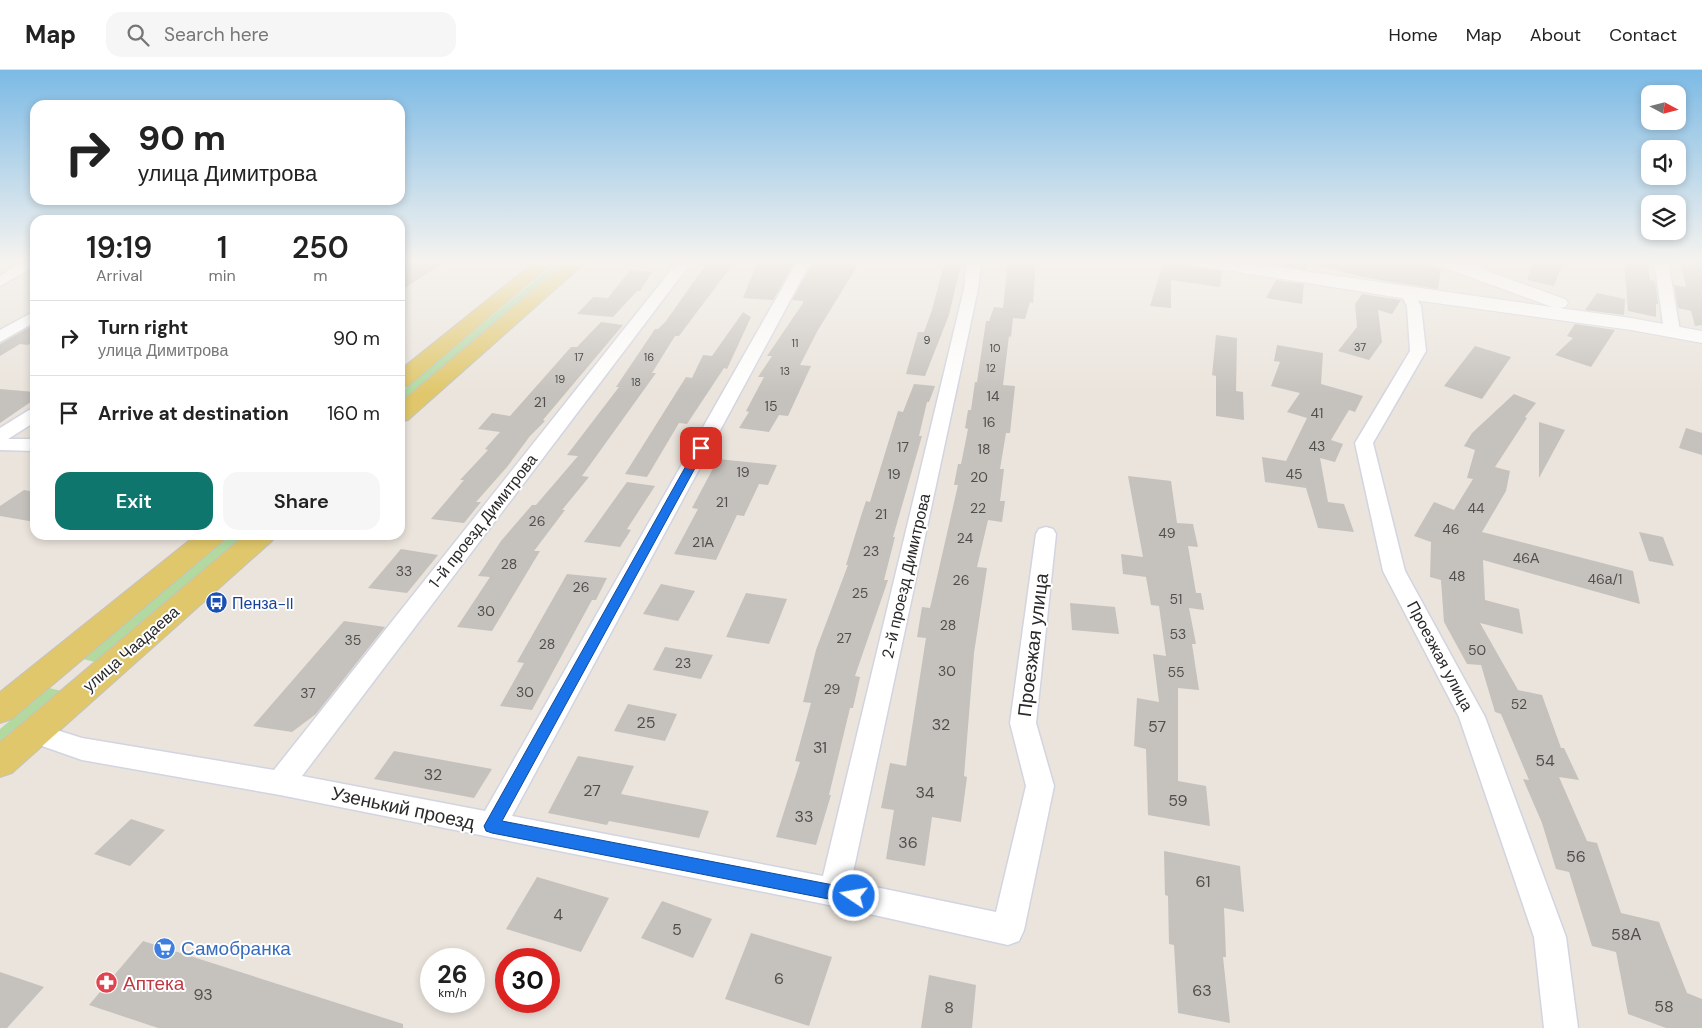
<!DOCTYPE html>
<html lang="en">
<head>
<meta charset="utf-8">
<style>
	:root { --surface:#fff; --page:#f6f6f6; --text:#222; --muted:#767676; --line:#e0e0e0; --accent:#0f766e }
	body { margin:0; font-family:"DM Sans",sans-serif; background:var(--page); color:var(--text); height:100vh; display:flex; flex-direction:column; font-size:19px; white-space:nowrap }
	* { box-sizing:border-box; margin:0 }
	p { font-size:16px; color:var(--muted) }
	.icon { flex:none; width:28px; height:28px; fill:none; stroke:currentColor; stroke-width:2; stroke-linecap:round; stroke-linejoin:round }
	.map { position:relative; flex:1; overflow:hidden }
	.drawer { position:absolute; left:30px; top:145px; width:375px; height:325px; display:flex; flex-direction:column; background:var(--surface); border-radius:15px; box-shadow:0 2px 8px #0003 }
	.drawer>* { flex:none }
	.top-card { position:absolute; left:30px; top:30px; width:375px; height:105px; border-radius:15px; box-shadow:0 2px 8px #0003; background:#fff; color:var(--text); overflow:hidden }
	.needle { width:32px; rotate:97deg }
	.tools { position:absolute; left:1641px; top:15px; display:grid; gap:10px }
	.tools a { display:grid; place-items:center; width:45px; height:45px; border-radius:10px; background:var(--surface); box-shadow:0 2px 8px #0003; font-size:25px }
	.speed { position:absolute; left:420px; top:878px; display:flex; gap:10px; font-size:25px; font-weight:700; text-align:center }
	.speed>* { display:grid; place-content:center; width:65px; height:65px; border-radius:50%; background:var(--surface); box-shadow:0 2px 8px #0003; line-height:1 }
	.speed small { font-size:12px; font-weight:400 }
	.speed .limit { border:8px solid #d22; background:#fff; color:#111 }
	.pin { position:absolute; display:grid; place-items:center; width:42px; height:42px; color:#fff; margin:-21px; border-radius:10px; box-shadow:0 2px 8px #0006 }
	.me { position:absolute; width:55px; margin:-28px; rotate:282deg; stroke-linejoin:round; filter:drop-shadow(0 0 4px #0008) }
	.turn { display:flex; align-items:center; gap:18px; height:105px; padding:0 25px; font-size:22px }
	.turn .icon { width:65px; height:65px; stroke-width:2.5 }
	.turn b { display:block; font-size:35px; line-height:42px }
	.eta { display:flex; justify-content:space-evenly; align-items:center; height:85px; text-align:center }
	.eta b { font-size:30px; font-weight:600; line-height:35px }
	.button { display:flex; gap:10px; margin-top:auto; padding:10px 25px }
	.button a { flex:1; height:58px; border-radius:15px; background:var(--accent); color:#fff; font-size:20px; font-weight:600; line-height:58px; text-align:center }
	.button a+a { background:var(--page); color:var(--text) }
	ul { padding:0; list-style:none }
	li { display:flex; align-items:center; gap:15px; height:75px; padding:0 25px; border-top:1px solid var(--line) }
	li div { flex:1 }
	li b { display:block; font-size:19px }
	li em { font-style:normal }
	header { display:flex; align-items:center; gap:30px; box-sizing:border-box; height:70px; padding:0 25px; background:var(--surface); border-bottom:1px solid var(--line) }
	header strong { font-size:24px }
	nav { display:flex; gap:28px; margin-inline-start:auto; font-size:18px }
	.search { width:350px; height:45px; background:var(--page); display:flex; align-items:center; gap:12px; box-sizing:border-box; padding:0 18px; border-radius:15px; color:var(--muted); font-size:19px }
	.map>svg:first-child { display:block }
</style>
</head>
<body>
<header>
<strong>Map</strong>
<div class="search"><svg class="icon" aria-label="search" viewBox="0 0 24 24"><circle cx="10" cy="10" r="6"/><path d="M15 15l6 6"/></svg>Search here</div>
<nav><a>Home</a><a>Map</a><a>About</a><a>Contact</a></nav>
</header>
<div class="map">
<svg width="1702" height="958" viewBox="0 0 1702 958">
	<rect width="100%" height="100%" fill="#eae4dc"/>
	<g fill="#b2da9f">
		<path d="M559,190H571L400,336V323Z"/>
		<path d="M231,465H249L99,593L83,589Z"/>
		<path d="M49,618L66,622L0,679V659Z"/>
	</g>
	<g fill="#c5c1bc">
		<path d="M400,190H448L400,221Z"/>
		<path d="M709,190H736L679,266H675L652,303H656L582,406L589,407L562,440H565L534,481H540L492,561L457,557L490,507L478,506L501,471L532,435H536L578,386L567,385L619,317H616L655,259H658L666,251Z"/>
		<path d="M758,190H796L773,230L743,228Z"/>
		<path d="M814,190H861L818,260L800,295L811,296L788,346L779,345L769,362L739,358L749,342L746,341L764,307H758L772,286H767L803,233V231L792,230Z"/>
		<path d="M945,190H962L949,245L925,306L906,304L918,262H924L932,240Z"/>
		<path d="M1008,190H1036L1033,233L1030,232L1025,249L1013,248L1011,267L1009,266L1003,315L1015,316L1010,363H1006L1000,399H1004L1000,431H1005L1002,452L988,450L977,497L987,498L974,583L964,706L967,707L961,752L932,747L925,796L886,789L894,740L881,738L890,693L906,696L926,568L917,567L922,537L930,538L958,415H954L958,394H961L968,359L965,358L968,340H971L975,312H977L986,251H989L994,237L1003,238Z"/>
		<path d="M1164,190H1184L1189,196L1222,201L1220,217L1171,210V238L1150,236Z"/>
		<path d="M1288,190H1308L1306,200L1284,196Z"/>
		<path d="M1318,190H1415L1441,199L1438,219L1368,208L1318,196Z"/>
		<path d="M1534,190H1564L1554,216L1527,210Z"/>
		<path d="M1624,190H1647L1650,210L1655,211L1658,234H1656V247L1628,241Z"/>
		<path d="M1680,190L1702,191V255L1695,256L1691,241L1678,238L1674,215L1686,217Z"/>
		<path d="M630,200L652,202L640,221H637L613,247L577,244L593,227L608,228Z"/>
		<path d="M1276,210L1304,214L1302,234L1266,228Z"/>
		<path d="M1597,223L1625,229L1624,245L1585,240Z"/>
		<path d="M1362,224L1401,230L1392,244L1378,240L1382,272L1369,290L1338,281L1357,257L1355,234Z"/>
		<path d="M743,242L751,247L727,299L724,298L687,354L679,353L647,407L625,404L686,307L692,308L703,285L712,286Z"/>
		<path d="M601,252L623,255L543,350L545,351L530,366L507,397L476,432H481L464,453L431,449L464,410H460L488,380L485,379L500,362L478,359L492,343L510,346L571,277H577Z"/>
		<path d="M35,254V270L28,275L20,274L0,286V274Z"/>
		<path d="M1575,254L1615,260L1591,297L1555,285L1573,268L1567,266Z"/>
		<path d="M1216,265L1237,268L1236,321L1243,322L1244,350L1216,346V306L1212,305Z"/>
		<path d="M1277,275L1323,283L1321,314L1363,326L1355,342L1349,340L1331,370L1343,374L1335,392L1320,388L1328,432L1344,434L1354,462L1318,458L1306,418L1265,412L1262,387L1286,391L1307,348L1287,342L1300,323L1271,316L1280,292L1274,291Z"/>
		<path d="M1475,276L1511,287L1482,329L1444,316Z"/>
		<path d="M914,314L935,316L929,332H927L919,366H922L893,467H895L884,510H888L855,606L860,607L853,638H850L829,725H831L816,775L776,767L800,692L795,691L811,633L803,632L816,580L848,495H846L861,446L866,431L870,432L898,341L903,342Z"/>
		<path d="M0,319L35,322V329L0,353Z"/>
		<path d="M1514,324L1536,333L1525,347L1527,348L1495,397L1510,401L1506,421L1482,462L1633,501L1640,534L1483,490L1485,530L1519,539L1523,564L1480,553L1518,620L1542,625L1561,678H1564L1579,710L1559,707L1587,771L1597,773L1621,843L1659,852L1687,923L1702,929V958H1666L1628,944L1616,882L1592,876L1569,802L1556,799L1542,753L1523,709L1529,710L1501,644L1495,642L1481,595L1467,594L1444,552L1441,510L1430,507L1431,472L1414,466L1434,432L1454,440L1473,409L1467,408L1475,380L1464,376L1472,363Z"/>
		<path d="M1539,352L1565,360L1539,408Z"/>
		<path d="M1686,358L1702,363V385L1679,378Z"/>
		<path d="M718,389L777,395L768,415L759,414L744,446L737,445L716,490L674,484L698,439L692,438Z"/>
		<path d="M1128,406L1171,411L1177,453L1193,454L1198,477L1188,476L1196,523H1201L1204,540L1189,538L1196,574H1192L1199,620L1178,618V711L1206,716L1210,756L1148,745L1146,679L1134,676L1137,628L1159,632L1153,584L1166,586L1159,536L1151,535L1146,507L1123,504L1121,484L1143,487Z"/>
		<path d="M627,412L655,416L627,459L631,460L620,477L584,472Z"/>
		<path d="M24,420L35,422V452L0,446V436Z"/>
		<path d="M1639,462L1663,467L1674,496L1649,491Z"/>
		<path d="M401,479L438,485L407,523L368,518Z"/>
		<path d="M567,504L607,508L596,530H592L532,640L500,636L524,593L517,592Z"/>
		<path d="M661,514L695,521L678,551L643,544Z"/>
		<path d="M746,523L787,529L769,574L726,567Z"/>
		<path d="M1070,533L1115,537L1119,564L1072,560Z"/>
		<path d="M344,551L385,557L316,644L292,662L253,656Z"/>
		<path d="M665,577L713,585L701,609L653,600Z"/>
		<path d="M628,634L677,644L665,671L614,661Z"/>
		<path d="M394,681L492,699L474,728L374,709Z"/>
		<path d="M578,686L634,696L621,724L709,741L699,768L609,751L607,755L548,743Z"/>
		<path d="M131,749L165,760L130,796L94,784Z"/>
		<path d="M1164,781L1240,796L1244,842L1224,838L1226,887H1223L1230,953L1178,943L1174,875L1169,874L1168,826L1165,825Z"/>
		<path d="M537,807L609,828L581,882L506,859Z"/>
		<path d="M662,831L712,849L693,888L641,868Z"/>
		<path d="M751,863L832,887L809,956L725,929Z"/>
		<path d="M143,871L403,954V958H158L89,935Z"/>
		<path d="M0,902L44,917L7,958H0Z"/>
		<path d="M929,905L976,915L972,958H921Z"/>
	</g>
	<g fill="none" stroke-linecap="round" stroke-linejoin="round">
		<defs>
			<g id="street">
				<path d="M26,190H35V196L0,216V206Z"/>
				<path d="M679,190H693L302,706L485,741L798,190H812L512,746L823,806L964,219L967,190H981L978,219L851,812L996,842L1026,716L1010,653L1036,464L1039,459L1046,457L1053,459L1056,464L1036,653L1054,716L1024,860L1019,871L1008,875L834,836L280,725L82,690L25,670L21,663L25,656L34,653L82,668L274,700Z"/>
				<path d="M1473,190H1487L1479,204L1474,205L1467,201Z"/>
				<path d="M1654,190H1668L1680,261L1677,264H1667L1664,261Z"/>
				<path d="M1407,219L1412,220L1421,236L1426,281L1373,373L1405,501L1485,647L1566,867L1578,958H1544L1534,867L1459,647L1383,501L1355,373L1410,281L1407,236L1400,223L1402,220Z"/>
				<path d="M35,241V252L0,272V260Z"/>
				<path d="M35,339V352L8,369H35V381L0,380V358L29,340Z"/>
			</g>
			<path id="secondary" d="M1186,190H1227L1552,237L1434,194L1431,190H1457L1565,229L1568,233L1565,237L1560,238L1631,248L1702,261V273L1631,260L1407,229L1195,195L1189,194Z"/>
			<g id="primary">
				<path d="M537,190H556L408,316L400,318V300Z"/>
				<path d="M569,190H588L408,350L400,352V333Z"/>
				<path d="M196,465H227L223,471L12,649L0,653V622Z"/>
				<path d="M245,465H276L272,471L12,703L0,707V672Z"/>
			</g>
		</defs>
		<use href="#street" stroke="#d2d4e0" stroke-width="3"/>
		<use href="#secondary" stroke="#d2d4e0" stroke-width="2"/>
		<use href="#primary" stroke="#c3c3c3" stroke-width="2"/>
		<use href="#street" fill="#fff" fill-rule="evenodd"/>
		<use href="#secondary" fill="#fff" fill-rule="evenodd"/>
		<use href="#primary" fill="#e0c76b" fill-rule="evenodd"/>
	</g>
	<linearGradient id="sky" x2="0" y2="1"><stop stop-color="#7cbae5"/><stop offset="0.59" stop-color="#f6f3ef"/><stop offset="1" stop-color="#f6f3ef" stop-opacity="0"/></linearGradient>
	<rect width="1702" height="324" fill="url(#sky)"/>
	<path fill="#1a73e8" stroke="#114b97" d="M701,375L706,378L502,751L854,819L859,821L862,826L859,832L854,834L492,763L486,761L484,756L696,378Z"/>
	<defs>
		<symbol id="bus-disc" viewBox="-11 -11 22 22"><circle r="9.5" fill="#1a4fb4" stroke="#fff"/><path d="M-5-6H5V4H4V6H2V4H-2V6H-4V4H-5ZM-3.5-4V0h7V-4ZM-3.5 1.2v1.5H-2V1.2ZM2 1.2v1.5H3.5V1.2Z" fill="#fff"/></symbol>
		<symbol id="supermarket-disc" viewBox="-11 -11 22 22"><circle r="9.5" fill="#3f7fe0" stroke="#fff"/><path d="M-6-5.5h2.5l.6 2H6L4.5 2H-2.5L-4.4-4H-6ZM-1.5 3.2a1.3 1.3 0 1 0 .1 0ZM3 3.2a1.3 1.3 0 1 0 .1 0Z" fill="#fff"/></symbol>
		<symbol id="pharmacy-disc" viewBox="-11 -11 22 22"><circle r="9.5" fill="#e0444e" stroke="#fff"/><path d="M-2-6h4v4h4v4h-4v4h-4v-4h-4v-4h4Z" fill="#fff"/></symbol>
	</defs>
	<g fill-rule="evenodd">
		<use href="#bus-disc" x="204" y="520" width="25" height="25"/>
		<use href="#supermarket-disc" x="152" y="866" width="25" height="25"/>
		<use href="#pharmacy-disc" x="94" y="900" width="25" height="25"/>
	</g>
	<g text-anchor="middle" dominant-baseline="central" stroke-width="4" stroke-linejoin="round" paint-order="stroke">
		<g font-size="11" fill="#504f4e">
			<text x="927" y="270">9</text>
			<text x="795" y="273">11</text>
			<text x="1360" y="277">37</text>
			<text x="995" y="278">10</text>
			<text x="579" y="287">17</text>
			<text x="649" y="287">16</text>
			<text x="991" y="298">12</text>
			<text x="785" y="301">13</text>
			<text x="560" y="309">19</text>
			<text x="636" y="312">18</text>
		</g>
		<g font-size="14" fill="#504f4e">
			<text x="993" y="326">14</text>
			<text x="540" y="332">21</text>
			<text x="771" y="336">15</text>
			<text x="1317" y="343">41</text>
			<text x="989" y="352">16</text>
			<text x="1317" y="376">43</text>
			<text x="903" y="377">17</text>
			<text x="984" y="379">18</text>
			<text x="743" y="402">19</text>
			<text x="894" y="404">19</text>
			<text x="1294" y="404">45</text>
			<text x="979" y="407">20</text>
			<text x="722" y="432">21</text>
			<text x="978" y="438">22</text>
			<text x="1476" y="438">44</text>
			<text x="881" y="444">21</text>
			<text x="537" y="451">26</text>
			<text x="1451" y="459">46</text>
			<text x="1167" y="463">49</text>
			<text x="965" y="468">24</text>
			<text x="703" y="472">21А</text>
			<text x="871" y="481">23</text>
			<text x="1526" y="488">46А</text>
			<text x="509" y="494">28</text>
			<text x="404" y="501">33</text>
			<text x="1457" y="506">48</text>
			<text x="1605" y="509">46а/1</text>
			<text x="961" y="510">26</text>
			<text x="581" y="517">26</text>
			<text x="860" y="523">25</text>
			<text x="1176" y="529">51</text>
			<text x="486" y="541">30</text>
			<text x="948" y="555">28</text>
			<text x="1178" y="564">53</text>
			<text x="844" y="568">27</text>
			<text x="353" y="570">35</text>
			<text x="547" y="574">28</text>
			<text x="1477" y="580">50</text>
			<text x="683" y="593">23</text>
			<text x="947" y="601">30</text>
			<text x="1176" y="602">55</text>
			<text x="832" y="619">29</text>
			<text x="525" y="622">30</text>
			<text x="308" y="623">37</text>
			<text x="1519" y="634">52</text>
		</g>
		<g font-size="16" fill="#292929" stroke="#fff">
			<text transform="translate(483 451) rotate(-52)">1-й проезд Димитрова</text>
			<text transform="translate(906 506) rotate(-77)">2-й проезд Димитрова</text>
			<text transform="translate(131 579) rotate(-41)">улица Чаадаева</text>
			<text transform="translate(1440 586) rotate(62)">Проезжая улица</text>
		</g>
		<g font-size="16" fill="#164399" stroke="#fff" text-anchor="start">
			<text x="232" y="533">Пенза-II</text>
		</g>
		<g font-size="16" fill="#504f4e">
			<text x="646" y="652">25</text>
			<text x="941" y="654">32</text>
			<text x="1157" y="656">57</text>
			<text x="820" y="677">31</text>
			<text x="1545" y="690">54</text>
			<text x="433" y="704">32</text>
			<text x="592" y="720">27</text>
			<text x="925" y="722">34</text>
			<text x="1178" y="730">59</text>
			<text x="804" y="746">33</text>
			<text x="908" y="772">36</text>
			<text x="1576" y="786">56</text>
			<text x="1203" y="811">61</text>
			<text x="558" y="844">4</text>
			<text x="677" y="859">5</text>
			<text x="1626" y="864">58А</text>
			<text x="779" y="908">6</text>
			<text x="1202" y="920">63</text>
			<text x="203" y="924">93</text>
			<text x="1664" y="936">58</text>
			<text x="949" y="937">8</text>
		</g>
		<g font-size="19" fill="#292929" stroke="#fff">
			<text transform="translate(1033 575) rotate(-83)">Проезжая улица</text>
			<text transform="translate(403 738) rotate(12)">Узенький проезд</text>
		</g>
		<g font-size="19" fill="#366cbe" stroke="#fff" text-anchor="start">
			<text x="181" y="878">Самобранка</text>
		</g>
		<g font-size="19" fill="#be3a42" stroke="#fff" text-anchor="start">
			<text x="123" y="913">Аптека</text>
		</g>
	</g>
</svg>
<div class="tools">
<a><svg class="needle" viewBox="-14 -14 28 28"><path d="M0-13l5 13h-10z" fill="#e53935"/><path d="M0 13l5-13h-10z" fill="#767676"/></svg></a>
<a><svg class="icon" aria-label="sound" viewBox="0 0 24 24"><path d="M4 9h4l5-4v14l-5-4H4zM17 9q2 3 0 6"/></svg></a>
<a><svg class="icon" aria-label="layers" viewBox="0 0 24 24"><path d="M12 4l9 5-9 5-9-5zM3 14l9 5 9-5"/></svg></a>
</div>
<div class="speed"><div>26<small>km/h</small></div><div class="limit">30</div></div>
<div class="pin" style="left:701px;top:378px;background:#d93025"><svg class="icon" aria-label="arrive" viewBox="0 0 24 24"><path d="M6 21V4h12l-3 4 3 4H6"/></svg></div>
<svg class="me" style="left:854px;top:826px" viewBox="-20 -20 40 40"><circle r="17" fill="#1a73e8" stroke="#fff" stroke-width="3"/><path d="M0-11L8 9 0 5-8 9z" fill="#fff"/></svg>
<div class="top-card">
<div class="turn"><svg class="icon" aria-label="right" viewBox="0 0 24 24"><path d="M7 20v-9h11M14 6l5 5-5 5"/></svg><div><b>90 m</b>улица Димитрова</div></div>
</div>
<section class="drawer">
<div class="eta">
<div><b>19:19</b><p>Arrival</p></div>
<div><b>1</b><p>min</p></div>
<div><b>250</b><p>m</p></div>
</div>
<ul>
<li><svg class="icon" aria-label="right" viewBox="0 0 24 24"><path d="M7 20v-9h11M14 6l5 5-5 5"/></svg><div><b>Turn right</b><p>улица Димитрова</p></div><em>90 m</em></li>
<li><svg class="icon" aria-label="arrive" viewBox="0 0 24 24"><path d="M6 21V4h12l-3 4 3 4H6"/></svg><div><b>Arrive at destination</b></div><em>160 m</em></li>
</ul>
<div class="button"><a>Exit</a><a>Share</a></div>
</section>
</div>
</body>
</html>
